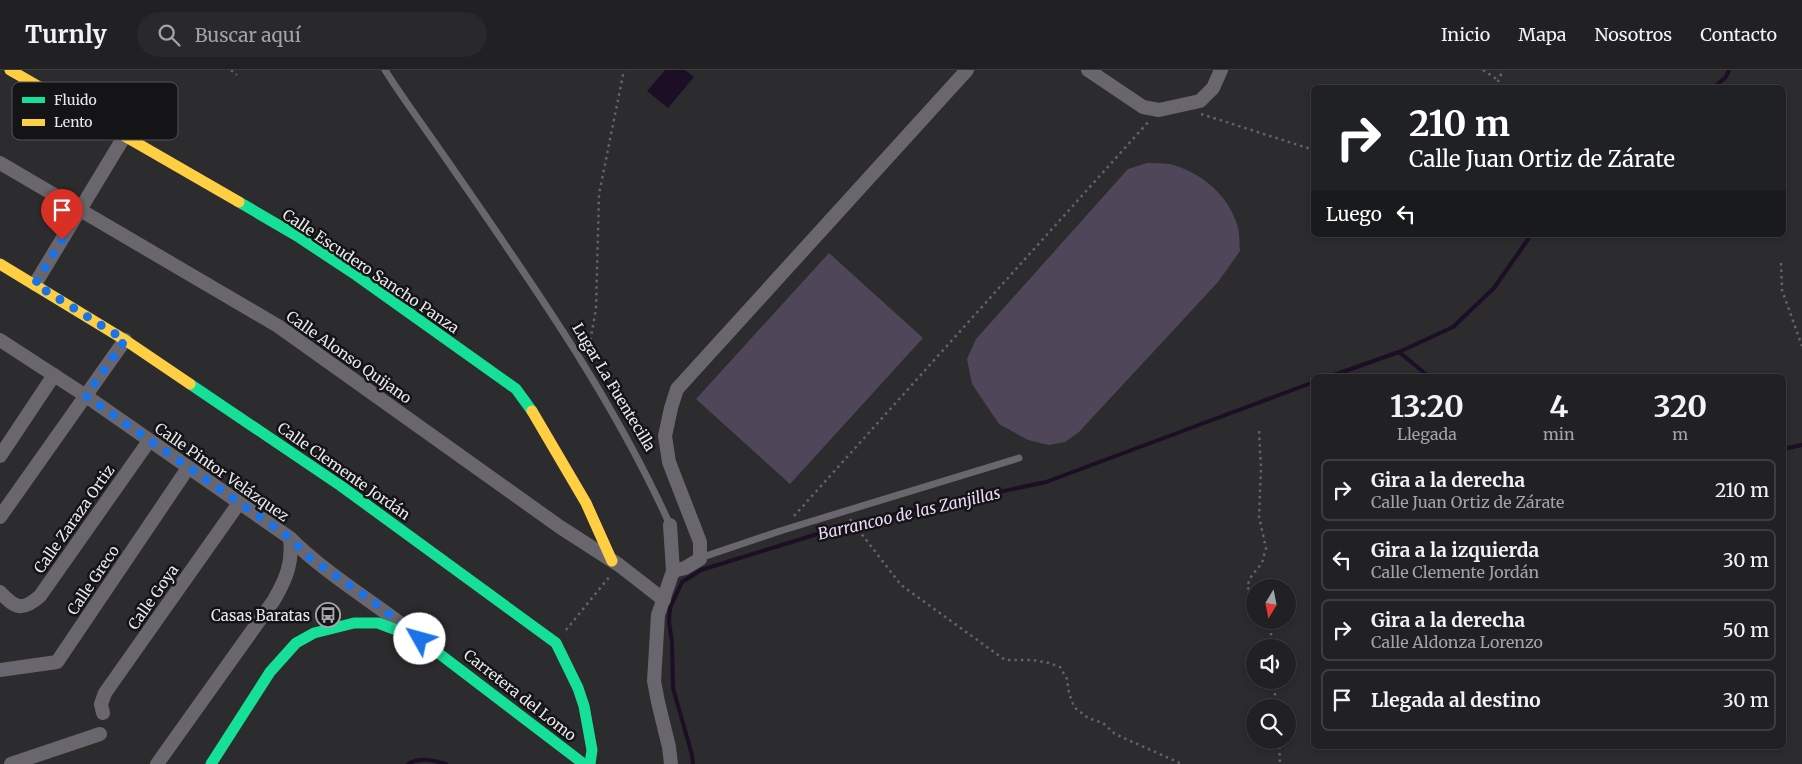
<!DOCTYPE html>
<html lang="es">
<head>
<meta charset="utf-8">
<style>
	:root { --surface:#212022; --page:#29282a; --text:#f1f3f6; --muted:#a2a3a5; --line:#3e3e40 }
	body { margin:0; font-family:Merriweather,serif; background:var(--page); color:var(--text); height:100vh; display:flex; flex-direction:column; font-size:19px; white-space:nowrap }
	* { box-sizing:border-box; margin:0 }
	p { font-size:16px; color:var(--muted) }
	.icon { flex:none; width:28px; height:28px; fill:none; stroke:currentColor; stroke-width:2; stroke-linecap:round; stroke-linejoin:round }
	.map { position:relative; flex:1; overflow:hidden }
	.side { position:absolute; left:1311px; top:304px; width:475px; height:375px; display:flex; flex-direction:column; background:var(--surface); border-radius:8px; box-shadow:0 2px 8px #0003,0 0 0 1px var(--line) }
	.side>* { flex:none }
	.guide { position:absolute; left:1311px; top:15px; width:475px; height:152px; border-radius:8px; box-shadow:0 2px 8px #0003,0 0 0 1px var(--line); background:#202124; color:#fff; overflow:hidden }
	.needle { width:32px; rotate:190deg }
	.buttons { position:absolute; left:1246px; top:509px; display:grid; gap:10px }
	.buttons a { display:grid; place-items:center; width:50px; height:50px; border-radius:50%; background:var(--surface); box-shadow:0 2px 8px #0003,0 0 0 1px var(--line); font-size:25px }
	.pin { position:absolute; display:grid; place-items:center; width:42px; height:42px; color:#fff; margin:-51px -21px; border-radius:50% 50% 50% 0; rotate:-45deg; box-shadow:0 0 5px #0007 }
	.pin .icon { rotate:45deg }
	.me { position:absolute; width:55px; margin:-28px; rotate:308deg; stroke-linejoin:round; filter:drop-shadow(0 0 4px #0008) }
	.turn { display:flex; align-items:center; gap:18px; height:105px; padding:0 15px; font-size:22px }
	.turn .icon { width:65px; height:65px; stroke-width:2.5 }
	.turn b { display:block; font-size:35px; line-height:42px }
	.then { display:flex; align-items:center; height:48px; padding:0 15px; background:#0003; gap:10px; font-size:19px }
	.eta { display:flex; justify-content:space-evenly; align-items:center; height:85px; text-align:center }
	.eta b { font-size:30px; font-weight:700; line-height:35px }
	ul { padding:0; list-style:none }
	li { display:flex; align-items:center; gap:15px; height:62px; margin:0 10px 8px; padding:0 5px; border:2px solid var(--line); border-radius:8px }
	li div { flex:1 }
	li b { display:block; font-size:19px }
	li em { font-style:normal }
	header { display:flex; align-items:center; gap:30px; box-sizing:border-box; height:70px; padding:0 25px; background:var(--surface); border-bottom:1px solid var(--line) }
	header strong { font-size:24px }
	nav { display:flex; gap:28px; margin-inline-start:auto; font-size:18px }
	.search { width:350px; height:45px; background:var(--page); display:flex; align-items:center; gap:12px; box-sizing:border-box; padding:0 18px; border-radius:28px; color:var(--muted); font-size:19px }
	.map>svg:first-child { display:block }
</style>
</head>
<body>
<header>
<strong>Turnly</strong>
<div class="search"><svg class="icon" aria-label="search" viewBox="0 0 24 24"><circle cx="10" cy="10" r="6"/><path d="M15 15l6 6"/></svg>Buscar aquí</div>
<nav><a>Inicio</a><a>Mapa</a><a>Nosotros</a><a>Contacto</a></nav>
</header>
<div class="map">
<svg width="1802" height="694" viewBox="0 0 1802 694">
	<rect width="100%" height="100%" fill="#2c2b2d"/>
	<g fill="#504659">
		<path d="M1147,93C1154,93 1163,93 1170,94C1201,102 1230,126 1238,158C1240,165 1239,174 1240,181L1218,212L1079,362L1065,372L1049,375L1028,370L999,354L972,314L967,289L976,269L1128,99Z"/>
		<path d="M829,183L923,268L790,414L696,329Z"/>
	</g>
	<path fill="#1c0f25" d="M665,0H685L694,7L668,38L647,21Z"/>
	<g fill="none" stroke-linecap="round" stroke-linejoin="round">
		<g stroke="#1c0f25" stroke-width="4">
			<path d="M1713,18L1726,7L1729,0"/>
			<path d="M1399,282L1427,305L1435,306"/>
			<path d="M1331,306L1399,282L1453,257L1494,218L1531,165"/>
			<path d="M1784,377L1788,378L1802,375"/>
			<path d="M408,694C420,687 433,690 446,694"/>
			<path d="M693,694L692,685L673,618L672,572L669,552L670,538L682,512L701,500L853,453L1046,412L1314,312"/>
		</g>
		<g stroke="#656268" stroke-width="2.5" stroke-dasharray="2.5 4" stroke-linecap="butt">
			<path d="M231,0L237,5"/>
			<path d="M1483,0L1498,10"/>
			<path d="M1495,18L1503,0"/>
			<path d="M1201,44L1314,80"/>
			<path d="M1781,193L1782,220L1802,276"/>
			<path d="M588,283L596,239L599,124L624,0"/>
			<path d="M794,446L1150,50"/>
			<path d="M850,449L901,515L1005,590H1033L1049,593L1060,597L1067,609L1069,623L1074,637L1088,648L1103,653L1115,664L1182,694"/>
			<path d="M1255,531L1247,516L1252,505L1262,493L1266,478L1259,447L1261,399L1259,361"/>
			<path d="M1270,550L1272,578"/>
			<path d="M566,560L610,506"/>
			<path d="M1274,610L1276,638"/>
			<path d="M1279,670L1280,694"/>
		</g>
		<g stroke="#6a666e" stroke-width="7">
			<path d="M385,0C405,32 428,62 449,93C529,209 612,326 670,455"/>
			<path d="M700,488L780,461L1019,388"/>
		</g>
		<g stroke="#6a666e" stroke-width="14">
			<path d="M1088,0L1143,37L1159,40L1200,31L1213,18L1221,0"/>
			<path d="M0,93L278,256L560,457L619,495L664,530"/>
			<path d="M35,214L124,67"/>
			<path d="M0,270L86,326L290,468C325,503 369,529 409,560"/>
			<path d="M0,386L54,305"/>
			<path d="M0,447L125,270"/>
			<path d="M670,455L673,501L658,545L654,611L658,632L669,677L671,694"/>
			<path d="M673,501L685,498L700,489V472L669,392L665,366L671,338L677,319L967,0"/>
			<path d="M0,522C15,538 22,542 40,526L149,371"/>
			<path d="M0,600L57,592L188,398"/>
			<path d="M103,643L101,634L105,623L239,433"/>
			<path d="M11,694L100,664"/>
			<path d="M157,694L274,530C286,509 293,493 290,468"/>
		</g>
		<g stroke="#16e098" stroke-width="11">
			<path d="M239,132L297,166L356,205L516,319L532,341"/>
			<path d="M190,314L341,416L556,573L578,618L584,636L592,680L590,694"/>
			<path d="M211,694L270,602L296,573L314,563L354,553H378L420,569L584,694"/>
		</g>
		<g stroke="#ffcf43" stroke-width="11">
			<path d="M10,0L239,132"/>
			<path d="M0,194L125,270L190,314"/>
			<path d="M532,341L586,433L612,491"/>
		</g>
	</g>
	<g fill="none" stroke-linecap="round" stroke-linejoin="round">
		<path stroke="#1a73e8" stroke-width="9" stroke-dasharray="0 16.2" d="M62,170L35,214L125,270L86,326L290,468L310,488L374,532L420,569"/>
	</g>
	<defs>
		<symbol id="bus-ring" viewBox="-11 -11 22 22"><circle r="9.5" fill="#141315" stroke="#a7a6a8" stroke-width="1.5"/><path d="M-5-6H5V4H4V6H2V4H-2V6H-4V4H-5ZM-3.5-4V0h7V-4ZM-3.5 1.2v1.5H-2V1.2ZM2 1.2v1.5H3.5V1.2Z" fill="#a7a6a8"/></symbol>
	</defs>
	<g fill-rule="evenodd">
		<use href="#bus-ring" x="314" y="531" width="28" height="28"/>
	</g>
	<g text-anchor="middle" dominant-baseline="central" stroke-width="5" stroke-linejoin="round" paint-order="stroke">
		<g font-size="15" fill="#e9e8ea" stroke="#141315">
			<text transform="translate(371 201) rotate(34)">Calle Escudero Sancho Panza</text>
			<text transform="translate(349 287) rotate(35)">Calle Alonso Quijano</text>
			<text transform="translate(614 317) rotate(59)">Lugar La Fuentecilla</text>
			<text transform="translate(344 401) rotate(35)">Calle Clemente Jordán</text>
			<text transform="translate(222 402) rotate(35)">Calle Pintor Velázquez</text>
			<text transform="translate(74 449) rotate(-55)">Calle Zaraza Ortiz</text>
			<text transform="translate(93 510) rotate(-56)">Calle Greco</text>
			<text transform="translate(153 527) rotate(-55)">Calle Goya</text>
			<text transform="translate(520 625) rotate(38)">Carretera del Lomo</text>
		</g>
		<g font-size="15" fill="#e9e8ea" stroke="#141315" text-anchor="end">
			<text x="310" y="545">Casas Baratas</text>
		</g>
		<g font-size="16" font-style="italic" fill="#ecd9fa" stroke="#141315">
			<text transform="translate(909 443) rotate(-13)">Barrancoo de las Zanjillas</text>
		</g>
	</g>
	<rect x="12" y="12" width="166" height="58" rx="8" fill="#141315" stroke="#545355" stroke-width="1"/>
	<rect x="22" y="27" width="23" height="6" fill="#16e098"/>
	<rect x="22" y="49" width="23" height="7" fill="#ffcf43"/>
	<g font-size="14" fill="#e9e8ea">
		<text x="54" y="35">Fluido</text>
		<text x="54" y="57">Lento</text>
	</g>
</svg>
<div class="buttons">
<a><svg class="needle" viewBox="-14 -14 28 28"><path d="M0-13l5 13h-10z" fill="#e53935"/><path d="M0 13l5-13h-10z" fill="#a2a3a5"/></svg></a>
<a><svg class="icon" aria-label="sound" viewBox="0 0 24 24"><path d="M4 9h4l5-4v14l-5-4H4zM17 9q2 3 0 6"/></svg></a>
<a><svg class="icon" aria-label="search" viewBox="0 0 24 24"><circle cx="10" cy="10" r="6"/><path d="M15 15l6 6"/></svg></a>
</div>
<div class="pin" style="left:62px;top:170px;background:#d93025"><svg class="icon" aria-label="arrive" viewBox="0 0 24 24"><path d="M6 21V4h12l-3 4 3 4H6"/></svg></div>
<svg class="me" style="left:420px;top:569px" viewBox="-20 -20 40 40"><circle r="19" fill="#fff"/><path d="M0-13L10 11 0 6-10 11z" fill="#1a73e8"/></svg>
<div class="guide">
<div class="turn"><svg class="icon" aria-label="right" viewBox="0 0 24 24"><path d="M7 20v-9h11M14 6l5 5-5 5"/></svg><div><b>210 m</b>Calle Juan Ortiz de Zárate</div></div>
<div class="then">Luego<svg class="icon" aria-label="left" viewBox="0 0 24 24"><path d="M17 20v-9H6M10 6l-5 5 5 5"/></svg></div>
</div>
<section class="side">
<div class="eta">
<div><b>13:20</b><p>Llegada</p></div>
<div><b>4</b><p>min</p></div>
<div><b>320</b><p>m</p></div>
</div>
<ul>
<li><svg class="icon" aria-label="right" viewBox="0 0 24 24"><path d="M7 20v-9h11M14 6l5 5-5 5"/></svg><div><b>Gira a la derecha</b><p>Calle Juan Ortiz de Zárate</p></div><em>210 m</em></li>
<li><svg class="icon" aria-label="left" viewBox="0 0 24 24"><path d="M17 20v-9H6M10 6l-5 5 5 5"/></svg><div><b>Gira a la izquierda</b><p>Calle Clemente Jordán</p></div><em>30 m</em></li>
<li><svg class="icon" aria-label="right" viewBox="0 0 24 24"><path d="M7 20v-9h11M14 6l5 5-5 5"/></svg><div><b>Gira a la derecha</b><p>Calle Aldonza Lorenzo</p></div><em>50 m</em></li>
<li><svg class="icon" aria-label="arrive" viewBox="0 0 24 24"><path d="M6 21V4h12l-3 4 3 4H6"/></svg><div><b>Llegada al destino</b></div><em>30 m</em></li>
</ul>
</section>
</div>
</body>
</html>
